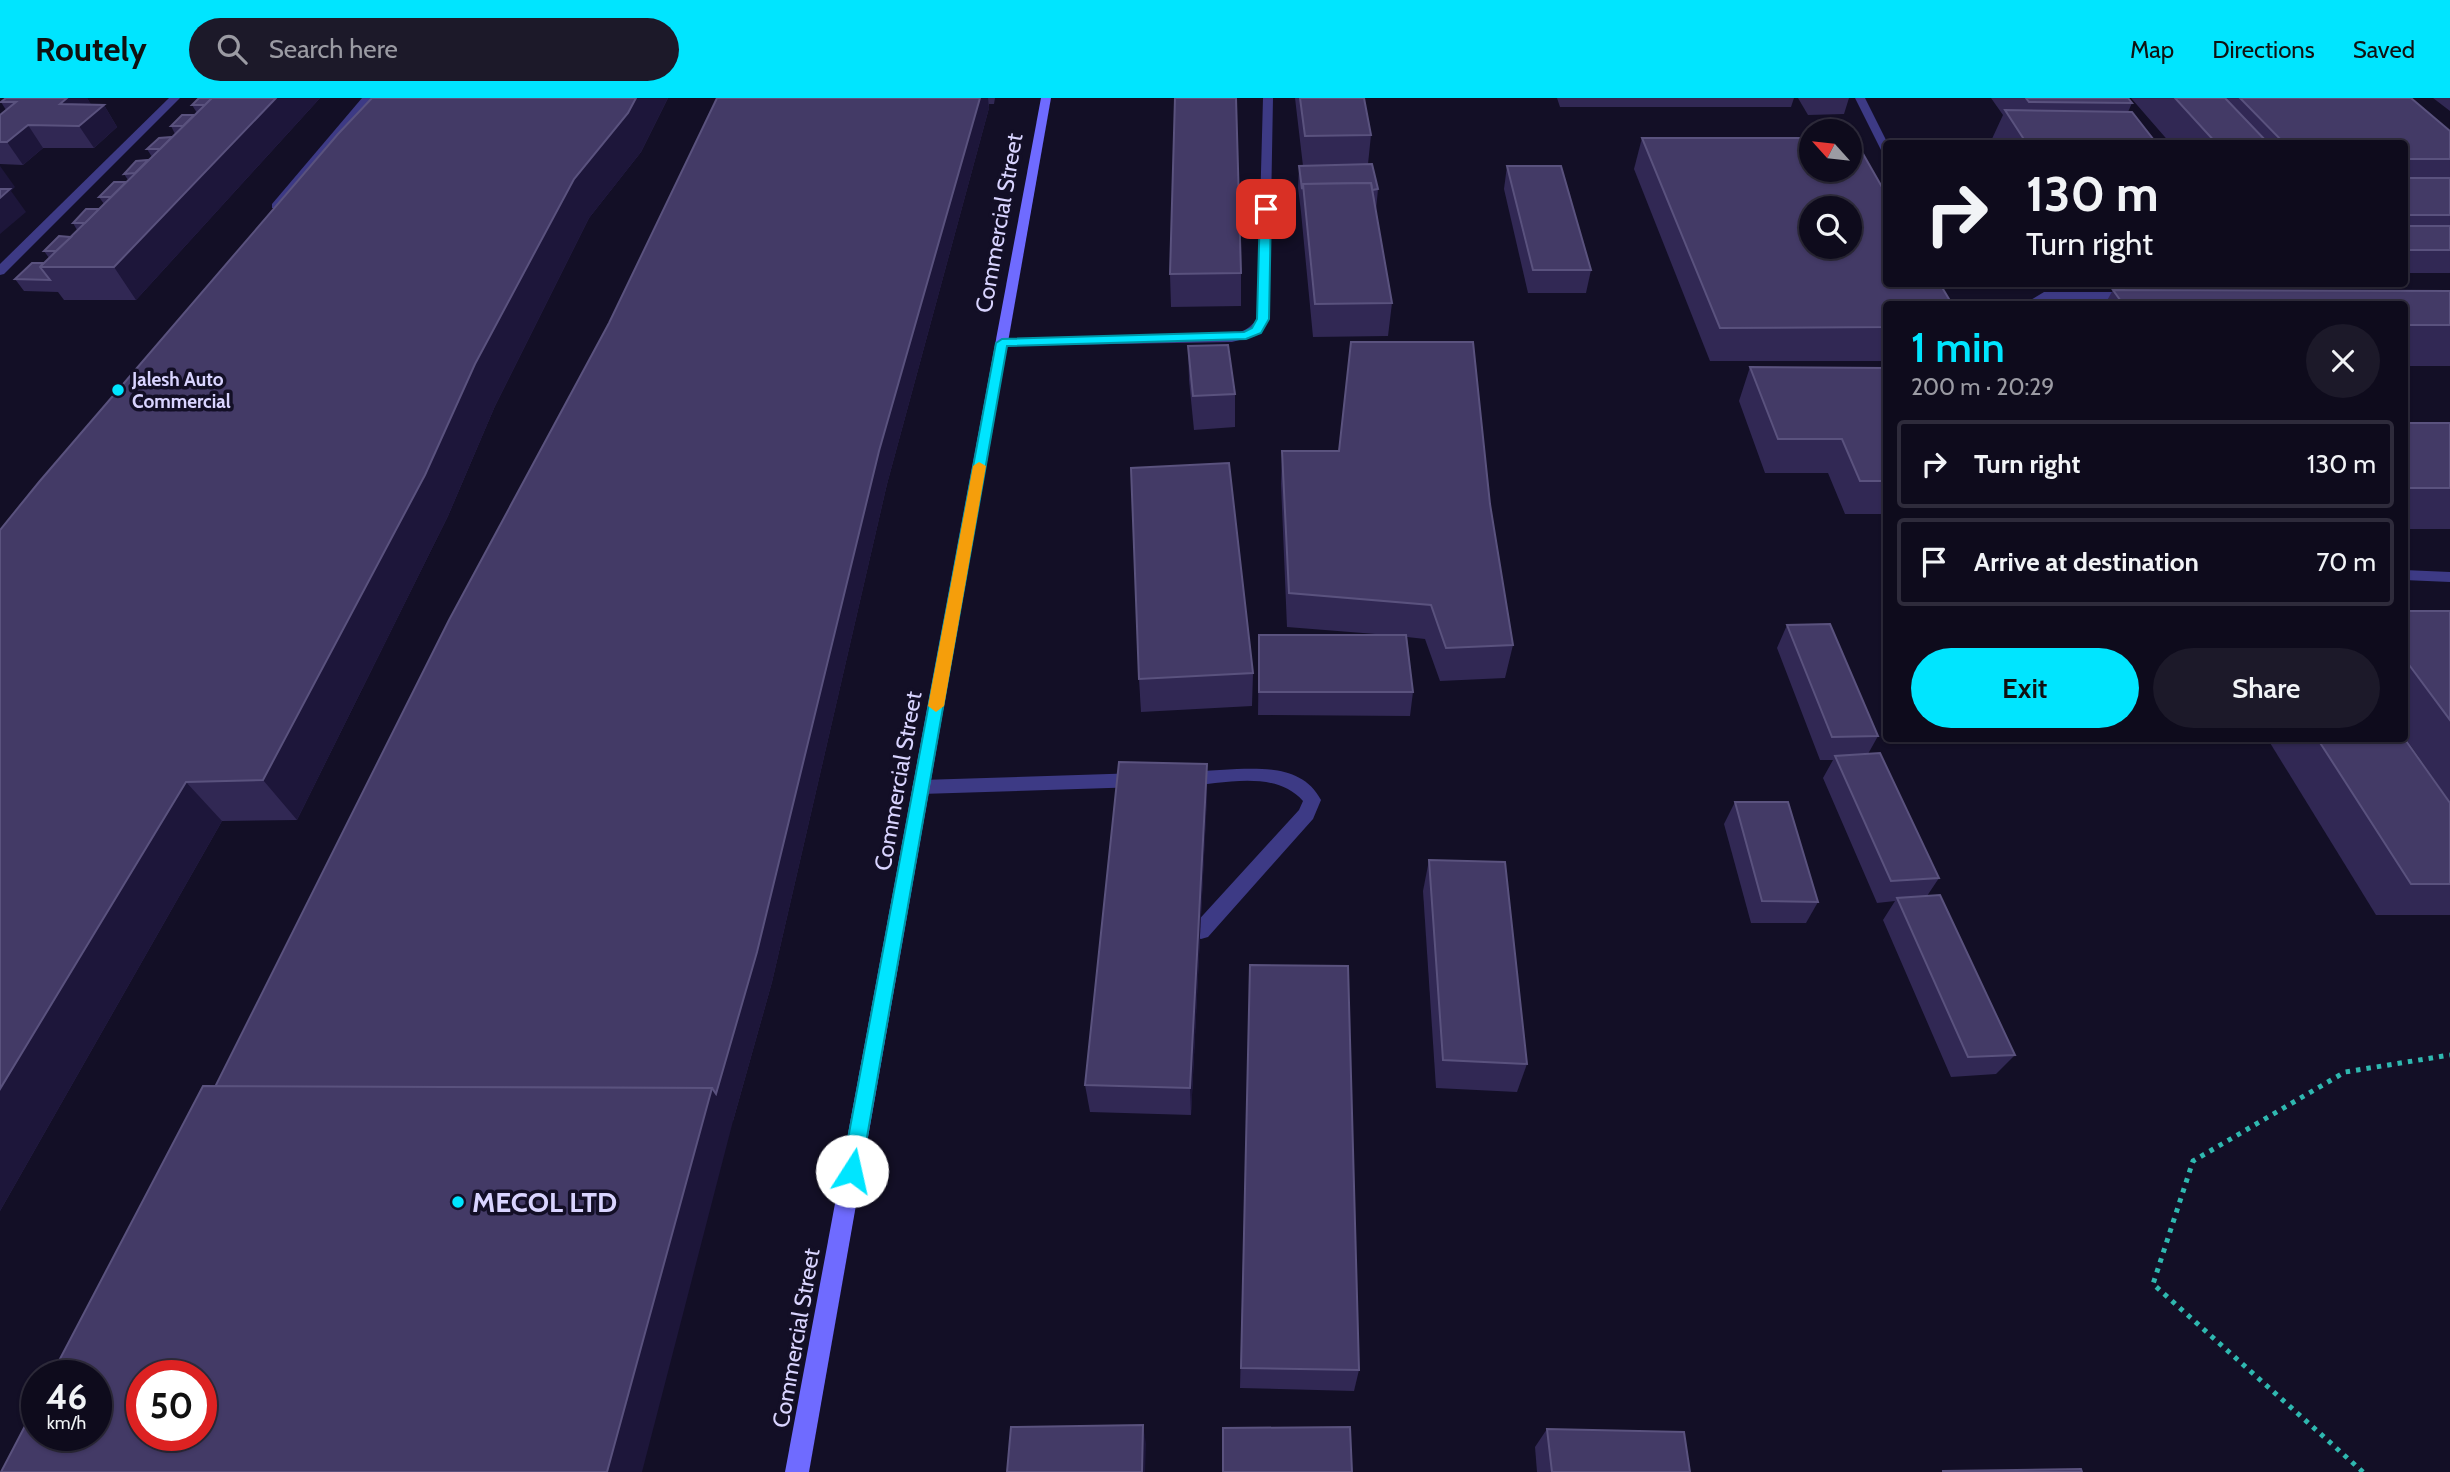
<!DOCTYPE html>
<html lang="en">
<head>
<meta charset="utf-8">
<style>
	:root { --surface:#0e0b1c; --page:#1c1929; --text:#f1f3f6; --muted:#9b9ba3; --line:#2e2b3b; --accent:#00e5ff }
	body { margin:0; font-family:Cabin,sans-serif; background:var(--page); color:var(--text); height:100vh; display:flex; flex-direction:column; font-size:26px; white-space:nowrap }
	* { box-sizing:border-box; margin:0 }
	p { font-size:23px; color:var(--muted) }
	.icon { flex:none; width:38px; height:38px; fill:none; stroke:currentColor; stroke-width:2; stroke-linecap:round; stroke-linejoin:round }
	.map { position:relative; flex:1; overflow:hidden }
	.panel { position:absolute; left:1883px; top:203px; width:525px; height:441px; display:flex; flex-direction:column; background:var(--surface); border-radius:7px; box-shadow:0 2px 5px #0004,0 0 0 2px var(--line) }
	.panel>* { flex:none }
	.guide { position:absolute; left:1883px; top:42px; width:525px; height:147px; border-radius:7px; box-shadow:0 2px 5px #0004,0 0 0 2px var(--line); background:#0e0b1c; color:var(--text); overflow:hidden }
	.needle { width:46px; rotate:297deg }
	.buttons { position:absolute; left:1799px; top:21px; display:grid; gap:14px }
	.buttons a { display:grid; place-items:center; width:63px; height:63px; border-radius:50%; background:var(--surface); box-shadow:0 2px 5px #0004,0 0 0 2px var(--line); font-size:35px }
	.speed { position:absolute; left:21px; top:1262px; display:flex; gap:14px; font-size:35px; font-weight:700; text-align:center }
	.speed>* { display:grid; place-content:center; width:91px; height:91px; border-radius:50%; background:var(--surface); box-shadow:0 2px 5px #0004,0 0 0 2px var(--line); line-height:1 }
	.speed small { font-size:18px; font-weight:400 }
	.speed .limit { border:10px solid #d22; background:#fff; color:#111 }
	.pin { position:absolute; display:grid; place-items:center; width:60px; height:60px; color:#fff; margin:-30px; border-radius:14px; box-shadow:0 4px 10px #0006 }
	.me { position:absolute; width:77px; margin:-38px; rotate:10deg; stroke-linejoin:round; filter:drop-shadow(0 0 5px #0008) }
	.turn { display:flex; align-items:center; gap:24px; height:147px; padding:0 28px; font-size:32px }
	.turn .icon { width:91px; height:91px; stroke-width:2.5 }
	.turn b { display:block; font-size:49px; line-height:60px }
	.round { display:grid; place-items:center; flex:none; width:74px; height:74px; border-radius:37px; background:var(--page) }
	.overview { display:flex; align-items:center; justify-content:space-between; height:119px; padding:0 28px }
	h1 { font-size:42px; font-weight:600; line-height:52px; color:var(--accent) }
	.primary-button { display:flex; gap:14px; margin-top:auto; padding:14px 28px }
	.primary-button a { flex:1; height:80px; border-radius:42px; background:var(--accent); color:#111; font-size:28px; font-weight:600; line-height:80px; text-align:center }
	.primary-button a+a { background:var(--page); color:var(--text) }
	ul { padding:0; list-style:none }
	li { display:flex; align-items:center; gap:21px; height:88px; margin:0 14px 10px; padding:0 14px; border:4px solid var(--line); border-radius:7px }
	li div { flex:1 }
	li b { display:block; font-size:26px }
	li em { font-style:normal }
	header { display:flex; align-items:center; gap:42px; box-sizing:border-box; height:98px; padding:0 35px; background:var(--accent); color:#111 }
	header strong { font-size:33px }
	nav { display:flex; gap:38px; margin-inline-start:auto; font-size:24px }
	.search { width:490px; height:63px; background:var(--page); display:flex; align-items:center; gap:18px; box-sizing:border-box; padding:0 24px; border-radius:38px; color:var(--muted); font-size:26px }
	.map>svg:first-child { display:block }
</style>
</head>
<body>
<header>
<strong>Routely</strong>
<div class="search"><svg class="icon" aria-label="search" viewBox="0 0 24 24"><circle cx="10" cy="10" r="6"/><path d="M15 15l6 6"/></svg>Search here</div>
<nav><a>Map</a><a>Directions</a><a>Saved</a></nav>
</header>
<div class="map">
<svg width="2450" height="1374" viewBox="0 0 2450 1374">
	<rect width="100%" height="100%" fill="#130f26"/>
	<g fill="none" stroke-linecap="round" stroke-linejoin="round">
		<path stroke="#2fb8b0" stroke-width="5" stroke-dasharray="4.5 6" stroke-linecap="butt" d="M2363,1374L2153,1186L2193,1063L2345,974L2450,957"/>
		<g fill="#3d3a85" fill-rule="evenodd">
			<path d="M169,0H180L4,176L0,177V166Z"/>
			<path d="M1263,0H1273L1269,221L1255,238L1232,244L997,248L996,245L1002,241L1232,236C1243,234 1250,230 1257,221Z"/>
			<path d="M1855,0H1865L1888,46L1886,55L1881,52Z"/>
			<path d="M2044,194H2132L2138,198L2132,202H2047L2038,206H2024Z"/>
			<path d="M2404,472L2450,474V484L2404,482Z"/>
			<path d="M1237,671C1269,670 1304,670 1321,702L1313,721L1208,839L1201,841L1194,839L1192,833L1194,827L1299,712L1303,703C1275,671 1222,686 1185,688L1179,686L1176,681L1179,676L1185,674Z"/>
			<path d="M1140,675L1146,677L1149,682L1146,687L1140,689L921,696L915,694L912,689L915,684L921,682Z"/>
		</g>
		<path fill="#3d3a85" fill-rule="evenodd" d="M362,0H373L280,110H272V106Z"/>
		<path fill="#6f6bff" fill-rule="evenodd" d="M1041,0H1051L809,1374H785Z"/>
	</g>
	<g fill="#312854">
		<path d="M87,0L91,7H104L117,29L94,50H43L23,67L0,66V17L6,12L1,4Z"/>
		<path d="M320,0L136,202H64L58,194L24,193L15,181L43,165L49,160L44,153L71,139L77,132L73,125L99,111L104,106L99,99L126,84L128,82L124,76L148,62L152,59L147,51L172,39L175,36L171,28L194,17L197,15L192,7Z"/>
		<path d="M372,0H668L641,54L589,120L495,308L448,418L297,722L222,723L0,1113V432Z"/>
		<path d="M717,0H995L994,6H989V10L887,386L772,884L733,1023L215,989L609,225Z"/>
		<path d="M1295,0H1364L1371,37L1368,66L1378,91L1376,112L1392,205L1388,238L1313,239L1301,114L1298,90L1299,68H1303Z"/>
		<path d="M1557,0H1794L1791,9H1560Z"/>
		<path d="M1798,0H1849L1844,16L1808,17Z"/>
		<path d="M1991,0H2128L2132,5L2128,14L2157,46H1992L1991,43L2003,17Z"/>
		<path d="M2131,0H2411L2450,33V175H2404V46H2171Z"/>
		<path d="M2433,0H2450V13Z"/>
		<path d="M1642,40L1886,206V263H1710L1634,71Z"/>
		<path d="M1507,68L1591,172L1586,195H1528L1504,91Z"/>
		<path d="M1241,175V208L1171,209L1170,176Z"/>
		<path d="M2113,192L2450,193V268H2404V206H2105Z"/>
		<path d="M1188,248L1235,296V329L1194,332L1189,282Z"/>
		<path d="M1750,269L1886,270V416H1845L1828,375H1765L1739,303Z"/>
		<rect x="2404" y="325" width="46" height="106"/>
		<path d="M1282,353L1490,406L1513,547L1505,580L1440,583L1425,541L1407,539L1413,594L1410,618L1258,617L1259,537H1388L1287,529L1281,386Z"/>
		<path d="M2404,513H2450V704L2404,638Z"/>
		<path d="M1787,527L1878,638L1868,656L1939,780L1927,798L2015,957L1996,976L1951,979L1883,822L1895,803L1877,805L1823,680L1833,662H1820L1777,550Z"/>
		<path d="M1253,575L1252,608L1141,614L1139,581Z"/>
		<path d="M2267,640H2404L2450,705V817H2376Z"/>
		<path d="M1207,666V698L1191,1017L1090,1014L1085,987Z"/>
		<path d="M1735,704L1818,804L1806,825H1751L1724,726Z"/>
		<path d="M1429,762L1527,966L1517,994L1436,990L1423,793Z"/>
		<path d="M1250,867L1359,1272L1354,1293L1240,1290Z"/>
		<path d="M1547,1331L1690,1374H1537L1535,1349Z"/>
	</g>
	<g fill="#1d163a">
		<path d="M67,0H87L94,11L60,6Z"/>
		<path d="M276,0H320L136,202L114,169Z"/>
		<path d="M636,0H668L641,54L589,120L495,308L448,418L297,722L263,682L475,266L574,81Z"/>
		<path d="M980,0H988L989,10L887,386L772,884L733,1023L642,1374H607L879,353Z"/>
		<path d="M104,7L117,29L94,50L79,28Z"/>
		<path d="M28,27L43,50L23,67L7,44Z"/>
		<path d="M0,68L15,89L11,93L26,114L0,136Z"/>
		<path d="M1207,666V698L1191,1017L1190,990Z"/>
		<path d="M186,684L222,723L0,1113V991Z"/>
		<path d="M1143,1327L1146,1346L1145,1374H1142Z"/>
	</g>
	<g fill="#433a66" stroke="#5a527e" stroke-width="2" fill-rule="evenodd">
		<path d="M6,0H67L60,6L104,7L79,28L28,27L7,44H0V17L16,4H1Z"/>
		<path d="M199,0H212L205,7H192Z"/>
		<path d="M212,0H276L114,169H40Z"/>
		<path d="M372,0H636L628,15L574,81L475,266L425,377L263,682L186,684L0,991V432L39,384L338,36Z"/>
		<path d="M717,0H980L879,353L757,854L716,996L712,990L215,989L449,522L609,225Z"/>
		<path d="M1175,0H1236L1241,175L1170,176Z"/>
		<path d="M1300,0H1364L1371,37L1305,38Z"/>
		<path d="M2026,0H2128L2132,5L2029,4Z"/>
		<path d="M2175,0H2225L2269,46H2217Z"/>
		<path d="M2240,0H2411L2450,33V61H2404V46H2285Z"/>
		<path d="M2005,12L2132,14L2157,46H2027Z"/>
		<path d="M182,17H194L183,28H171Z"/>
		<path d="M172,39L160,51H147L159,40Z"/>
		<path d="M1642,40H1811V72H1850V40H1854L1886,96V186H1940L1952,206H1886V229L1720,230ZM1811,110H1850V149H1811Z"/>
		<path d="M148,62L135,75L124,76L136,63Z"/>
		<path d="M1372,66L1378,91L1372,92L1371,85L1303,86L1302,91L1299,68Z"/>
		<path d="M1507,68H1561L1591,172H1533Z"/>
		<rect x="2404" y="80" width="46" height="37"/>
		<path d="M114,84H126L111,99H99Z"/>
		<path d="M1371,85L1392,205L1315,206L1303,86Z"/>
		<path d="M0,91H10L0,100Z"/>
		<path d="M86,111H99L85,125H73Z"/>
		<rect x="2404" y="128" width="46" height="24"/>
		<path d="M59,138L71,139L56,153H44Z"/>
		<path d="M32,165H43L40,169L50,182L15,181Z"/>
		<path d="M2113,192L2450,193V227H2404V206H2123Z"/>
		<path d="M1351,244H1473L1490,406L1513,547L1446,550L1431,507L1289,495L1282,353H1339Z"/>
		<path d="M1228,247L1235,296L1193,298L1188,248Z"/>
		<path d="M1750,269L1886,270V383H1860L1842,341H1778Z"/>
		<rect x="2404" y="325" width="46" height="65"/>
		<path d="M1229,365L1253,575L1139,581L1131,370Z"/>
		<path d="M2404,513H2450V622L2404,560Z"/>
		<path d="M1830,526L1878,638L1832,639L1787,527Z"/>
		<path d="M1259,537H1406L1413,594H1259Z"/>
		<path d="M2317,640H2404L2450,705V786H2411Z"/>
		<path d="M1880,655L1939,780L1891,783L1835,658Z"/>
		<path d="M1119,664L1207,666L1190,990L1085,987Z"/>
		<path d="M1735,704H1788L1818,804L1762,803Z"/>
		<path d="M1429,762L1505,764L1527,966L1443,962Z"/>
		<path d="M1940,797L2015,957L1968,959L1897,800Z"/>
		<path d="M1250,867L1348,868L1359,1272L1241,1270Z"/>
		<path d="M203,988L712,990L607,1374H1L37,1305V1337H96V1278H51ZM142,1278H201V1337H142Z"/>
		<path d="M1143,1327L1142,1374H1007L1011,1329Z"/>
		<path d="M1350,1329L1352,1374H1223V1330Z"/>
		<path d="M1547,1331L1684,1334L1690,1374H1552Z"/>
		<path d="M2081,1371L2082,1374H1943V1373Z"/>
	</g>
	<path fill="#00e5ff" stroke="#0095a6" stroke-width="2" d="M1266,107L1271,111L1269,221L1261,235L1246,241L1007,248L861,1073L859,1079L852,1082L845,1079L842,1073L996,245L1002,241L1244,234L1252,230L1257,221L1260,111Z"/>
	<path fill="#f59e0b" d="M979,364L986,368L944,608L936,614L928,608L973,368Z"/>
	<g fill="#00e5ff" stroke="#130f26" stroke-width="2.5">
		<circle cx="118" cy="292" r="7"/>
		<circle cx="458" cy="1104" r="7"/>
	</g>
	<g text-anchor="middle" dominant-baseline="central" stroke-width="7" stroke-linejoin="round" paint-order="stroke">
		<g font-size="19" font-weight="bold" fill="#d9d4ff" stroke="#130f26" text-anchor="start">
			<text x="132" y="281">Jalesh Auto<tspan x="132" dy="22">Commercial</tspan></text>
		</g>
		<g font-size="23" fill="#d9d4ff" stroke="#130f26">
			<text transform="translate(999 125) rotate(-80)">Commercial Street</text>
			<text transform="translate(898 683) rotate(-80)">Commercial Street</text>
			<text transform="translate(796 1240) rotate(-80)">Commercial Street</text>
		</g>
		<g font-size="28" font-weight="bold" fill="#d9d4ff" stroke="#130f26" text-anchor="start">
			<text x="472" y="1104">MECOL LTD</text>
		</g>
	</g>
</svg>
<div class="buttons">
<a><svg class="needle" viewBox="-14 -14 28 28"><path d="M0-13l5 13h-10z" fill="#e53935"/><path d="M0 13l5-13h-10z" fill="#9b9ba3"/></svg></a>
<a><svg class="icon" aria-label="search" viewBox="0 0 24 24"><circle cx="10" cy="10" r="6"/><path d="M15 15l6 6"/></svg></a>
</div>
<div class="speed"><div>46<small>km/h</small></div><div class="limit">50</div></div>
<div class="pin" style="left:1266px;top:111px;background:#d93025"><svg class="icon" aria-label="arrive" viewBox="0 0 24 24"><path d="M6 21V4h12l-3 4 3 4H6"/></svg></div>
<svg class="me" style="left:852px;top:1073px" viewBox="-20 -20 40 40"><circle r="19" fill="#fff"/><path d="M0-13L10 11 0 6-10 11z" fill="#00e5ff"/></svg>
<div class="guide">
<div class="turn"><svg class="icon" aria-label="right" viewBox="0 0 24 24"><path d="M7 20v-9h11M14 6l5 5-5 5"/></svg><div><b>130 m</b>Turn right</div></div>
</div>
<section class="panel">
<div class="overview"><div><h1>1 min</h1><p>200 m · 20:29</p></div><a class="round"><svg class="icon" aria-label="close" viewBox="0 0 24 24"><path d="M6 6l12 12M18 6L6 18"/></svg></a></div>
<ul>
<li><svg class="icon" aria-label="right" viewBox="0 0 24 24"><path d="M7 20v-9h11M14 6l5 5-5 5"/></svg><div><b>Turn right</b></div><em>130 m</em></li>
<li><svg class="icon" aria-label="arrive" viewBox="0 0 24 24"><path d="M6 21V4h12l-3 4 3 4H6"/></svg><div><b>Arrive at destination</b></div><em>70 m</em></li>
</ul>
<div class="primary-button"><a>Exit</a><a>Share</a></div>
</section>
</div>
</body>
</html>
